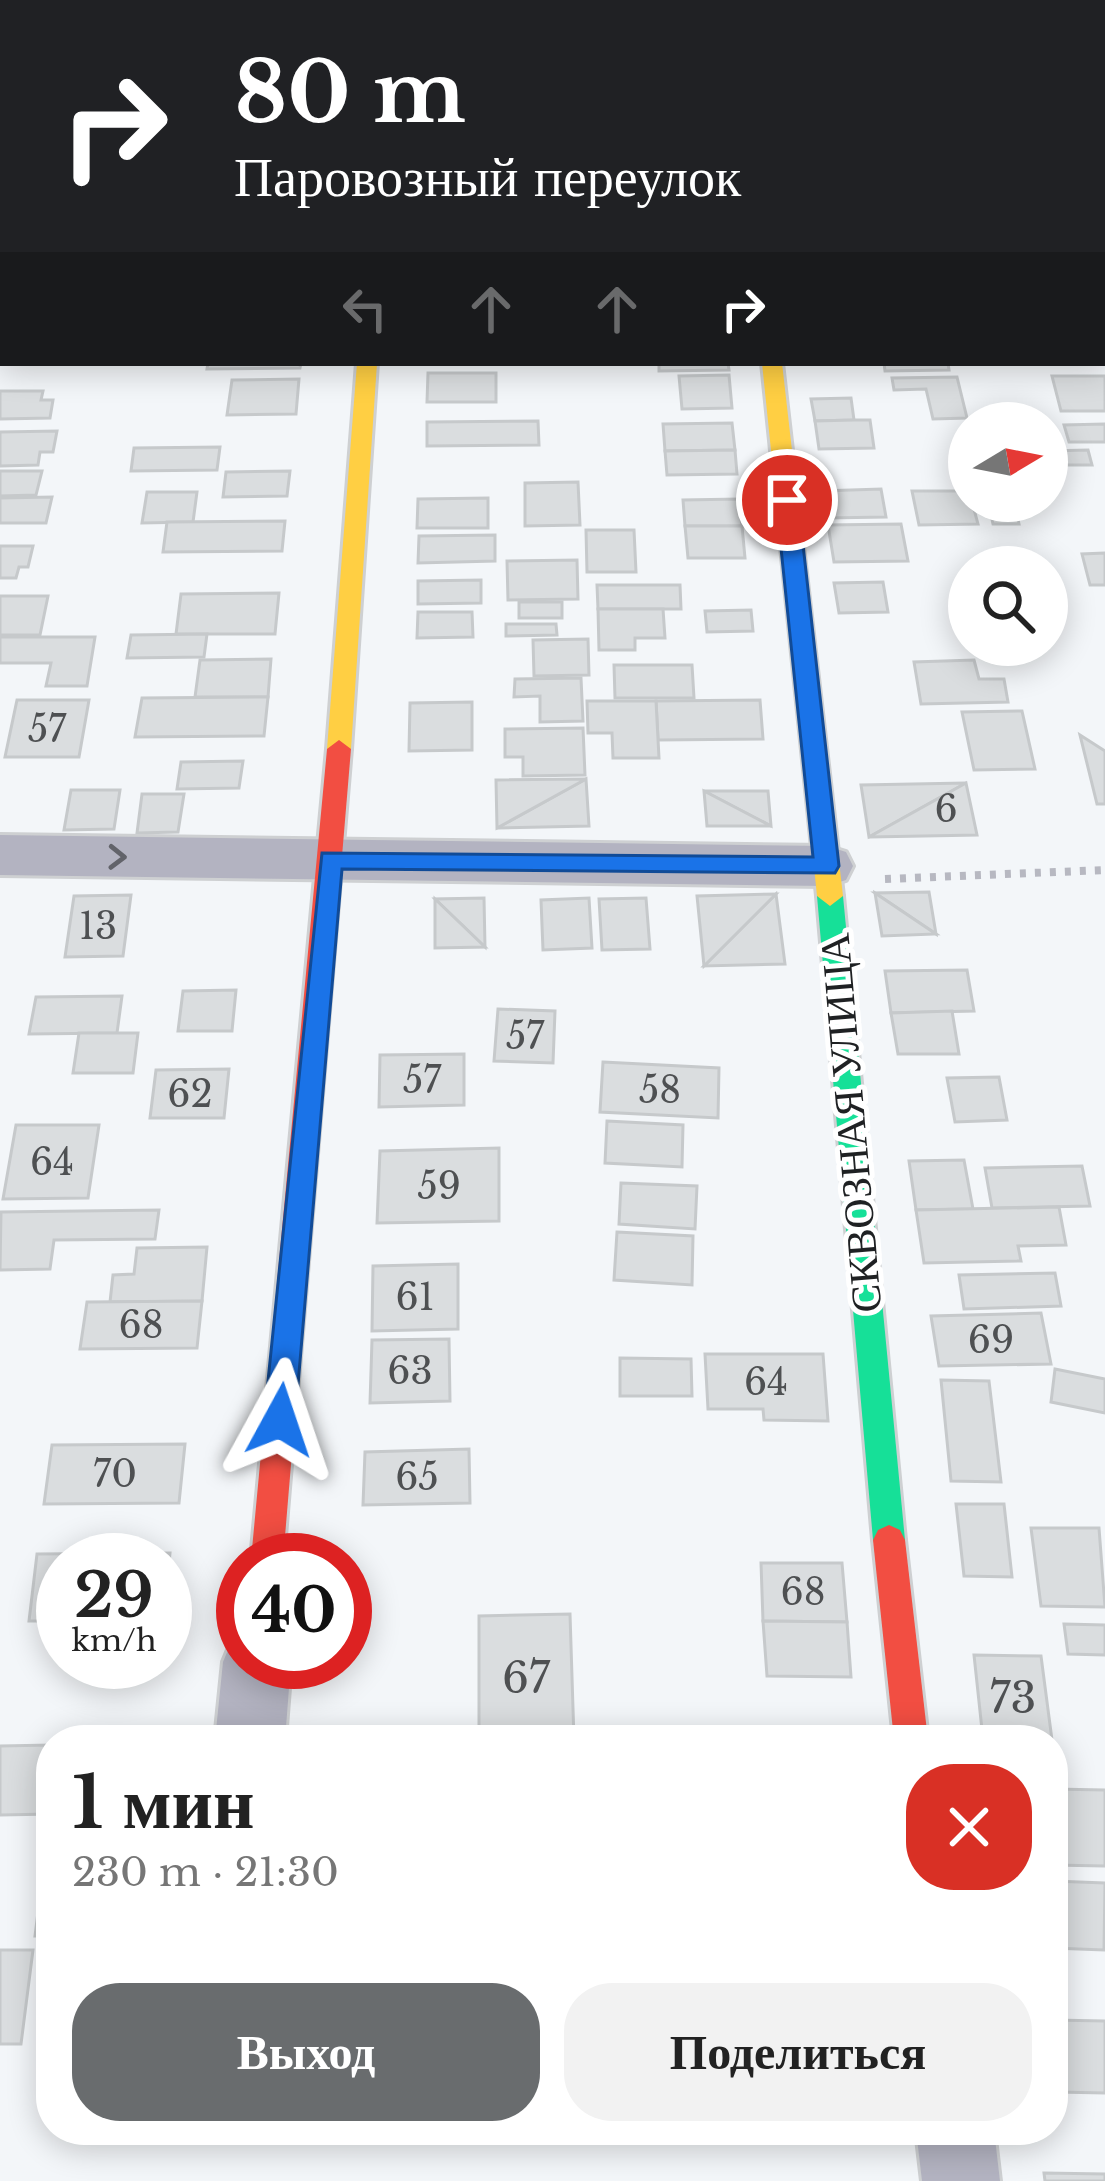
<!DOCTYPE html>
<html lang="ru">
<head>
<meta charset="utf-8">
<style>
	:root { --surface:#fff; --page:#f2f2f2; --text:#222; --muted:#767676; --accent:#696c6e }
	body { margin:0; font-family:"Libre Baskerville",serif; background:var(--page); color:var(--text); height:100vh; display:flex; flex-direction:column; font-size:45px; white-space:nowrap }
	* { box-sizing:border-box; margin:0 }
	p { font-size:39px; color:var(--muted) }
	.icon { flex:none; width:66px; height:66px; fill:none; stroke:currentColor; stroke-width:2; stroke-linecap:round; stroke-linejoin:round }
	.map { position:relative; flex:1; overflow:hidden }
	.panel { position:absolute; left:36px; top:1725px; width:1032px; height:420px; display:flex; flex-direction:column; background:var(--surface); border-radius:48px; box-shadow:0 6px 30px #0003 }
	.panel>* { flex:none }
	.hud { position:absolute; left:0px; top:0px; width:1107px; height:366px; box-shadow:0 6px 30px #0003; background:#202124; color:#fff; overflow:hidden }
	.needle { width:78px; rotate:80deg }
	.fabs { position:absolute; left:948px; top:402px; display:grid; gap:24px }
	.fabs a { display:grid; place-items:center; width:120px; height:120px; border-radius:50%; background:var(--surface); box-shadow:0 6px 30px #0003; font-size:60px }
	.speed { position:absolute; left:36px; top:1533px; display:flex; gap:24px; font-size:60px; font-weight:700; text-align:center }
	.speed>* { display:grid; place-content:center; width:156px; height:156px; border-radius:50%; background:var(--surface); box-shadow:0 6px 30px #0003; line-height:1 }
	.speed small { font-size:30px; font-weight:400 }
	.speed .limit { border:18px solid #d22; background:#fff; color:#111 }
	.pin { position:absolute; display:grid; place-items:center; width:102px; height:102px; color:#fff; margin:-51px; border:6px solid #fff; border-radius:50%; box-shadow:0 3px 12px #0007 }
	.me { position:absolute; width:132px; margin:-66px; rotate:5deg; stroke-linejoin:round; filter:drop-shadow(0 0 9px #0008) }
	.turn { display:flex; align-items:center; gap:42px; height:252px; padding:0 36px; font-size:54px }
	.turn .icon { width:156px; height:156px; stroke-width:2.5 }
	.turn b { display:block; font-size:84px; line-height:102px }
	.lanes { display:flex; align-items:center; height:114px; padding:0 36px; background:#0003; justify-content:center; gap:60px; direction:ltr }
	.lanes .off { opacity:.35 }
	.round { display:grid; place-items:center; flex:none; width:126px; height:126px; border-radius:48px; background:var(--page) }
	.overview { display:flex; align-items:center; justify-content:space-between; height:204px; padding:0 36px }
	h1 { font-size:72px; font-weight:700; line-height:90px }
	.cta { display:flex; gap:24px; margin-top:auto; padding:24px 36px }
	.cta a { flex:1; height:138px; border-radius:48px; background:var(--accent); color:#fff; font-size:48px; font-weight:700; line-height:138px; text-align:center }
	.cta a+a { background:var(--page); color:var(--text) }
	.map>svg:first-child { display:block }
</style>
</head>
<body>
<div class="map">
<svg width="1105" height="2181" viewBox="0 0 1105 2181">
	<rect width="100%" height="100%" fill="#f3f6f9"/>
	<g fill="#dadddf" stroke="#c6c9cb" stroke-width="3">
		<path d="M208,363H301L300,368L207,369Z"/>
		<path d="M659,363H728L729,370L659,371Z"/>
		<path d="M884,363H948L949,370L885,371Z"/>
		<path d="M428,373H496V402H427Z"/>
		<path d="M729,375L732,408L682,409L679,376Z"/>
		<path d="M1052,376H1105V411H1061Z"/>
		<path d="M957,377L967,418L933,419L926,389L894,390L892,378Z"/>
		<path d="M299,379L296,414L227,415L232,380Z"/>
		<path d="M0,391H43L41,400H53L50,418L0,419Z"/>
		<path d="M851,398L854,420L815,421L811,399Z"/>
		<path d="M854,420H870L874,448L819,449L815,421Z"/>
		<path d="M538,421L539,445L427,446V422Z"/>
		<path d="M732,423L735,450L665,451L663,424Z"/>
		<path d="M1105,424V442H1069L1064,425Z"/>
		<path d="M57,431L53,452H40L38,465L0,466V432Z"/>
		<path d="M220,447L217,470L131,471L134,448Z"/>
		<path d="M735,450L737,474L667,475L665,451Z"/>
		<path d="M1088,450L1092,465H1047V451Z"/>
		<path d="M0,471H42L36,495L0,496Z"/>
		<path d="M290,471L287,496L223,497L226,472Z"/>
		<path d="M578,482L580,525L525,526V483Z"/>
		<path d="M881,489L886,517L826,518L821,491Z"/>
		<path d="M912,491H969L978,524L919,525Z"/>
		<path d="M147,492H197L193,522L142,523Z"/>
		<path d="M52,497L46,523H0V498Z"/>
		<path d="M488,498V528H417L418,499Z"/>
		<path d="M739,499L742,526H685L683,500Z"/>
		<path d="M988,501H1014L1019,524H993Z"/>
		<path d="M285,521L282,551L163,552L167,522Z"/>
		<path d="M901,524L908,561L834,562L828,525Z"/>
		<path d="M685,526H742L745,558H688Z"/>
		<path d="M586,530H634L636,572H587Z"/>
		<path d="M495,535V561L418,563L419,536Z"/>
		<path d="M0,546H33L28,567H19L16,578H0Z"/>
		<path d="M1105,553V585H1090L1082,554Z"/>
		<path d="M577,560L578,599L508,600L507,561Z"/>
		<path d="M481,580V603L418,604V581Z"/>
		<path d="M883,582L888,612L839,613L834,583Z"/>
		<path d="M597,585H680L681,609H598Z"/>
		<path d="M279,593L275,634H176L181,594Z"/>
		<path d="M0,596H48L40,635H0Z"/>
		<rect x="519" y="602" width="43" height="16"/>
		<path d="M598,609H663L665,638H635V650H599Z"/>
		<path d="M751,610L753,631L707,632L705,611Z"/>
		<path d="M418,612H472L473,637L417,638Z"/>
		<path d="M506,624H556L557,635L506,636Z"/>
		<path d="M207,634L204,657L127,658L131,635Z"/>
		<path d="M0,637H95L87,686H46L51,663H0Z"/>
		<path d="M588,639L589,675L534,676L533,640Z"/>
		<path d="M271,659L268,697H195L200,660Z"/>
		<path d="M974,660L979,679H1004L1008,702L921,704L914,662Z"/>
		<path d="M614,665H692L694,698H615Z"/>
		<path d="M581,678L583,721L540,722V696L514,697L515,679Z"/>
		<path d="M268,697L264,736L135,737L142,698Z"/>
		<path d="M17,700H89L79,757H5Z"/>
		<path d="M760,700L763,739L658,740L656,701Z"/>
		<path d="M587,701H656L659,758H613L612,733H588Z"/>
		<path d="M472,702V750L409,751L410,703Z"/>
		<path d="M1022,711L1035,769L974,770L962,712Z"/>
		<path d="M583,728L585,775L523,776V757H505V729Z"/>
		<path d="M1080,735L1105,751V804H1097Z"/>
		<path d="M243,761L239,788L177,789L181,762Z"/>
		<path d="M586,779L589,826L497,828Z"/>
		<path d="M586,779L497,828L496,780Z"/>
		<path d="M966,783L869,837L861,785Z"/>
		<path d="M966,783L977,835L869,837Z"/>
		<path d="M71,790H120L114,829L64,830Z"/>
		<path d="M704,791H768L771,826Z"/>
		<path d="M704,791L771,826H707Z"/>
		<path d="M142,794H184L178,832L137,833Z"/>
		<path d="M929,892L936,934L875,893Z"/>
		<path d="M875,893L936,934L882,936Z"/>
		<path d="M776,894L785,964L704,966Z"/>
		<path d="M776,894L704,966L697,896Z"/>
		<path d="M131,895L123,956L65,957L74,896Z"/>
		<path d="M484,898L485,947L435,899Z"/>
		<path d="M589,898L592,948L543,950L541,900Z"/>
		<path d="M646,898L650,949L602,950L599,899Z"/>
		<path d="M435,899L485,947L435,948Z"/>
		<path d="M967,970L974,1011L891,1013L885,971Z"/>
		<path d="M236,990L232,1031H178L183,991Z"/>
		<path d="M122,996L117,1033L29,1034L36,997Z"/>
		<path d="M498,1009L555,1011L553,1063L494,1061Z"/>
		<path d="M952,1011L959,1054H898L891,1013Z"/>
		<path d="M79,1033H138L133,1073H73Z"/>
		<path d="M464,1054V1105L379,1107L380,1055Z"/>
		<path d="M603,1062L719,1068L718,1118L600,1112Z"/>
		<path d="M229,1069L224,1118H150L156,1070Z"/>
		<path d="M999,1077L1007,1120L955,1122L947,1078Z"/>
		<path d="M607,1121L683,1125L682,1167L605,1163Z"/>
		<path d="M16,1125H99L88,1198L3,1199Z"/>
		<path d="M499,1148V1221L377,1223L380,1151Z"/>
		<path d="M964,1160L973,1209L916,1210L909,1161Z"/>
		<path d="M1082,1166L1090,1206L992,1208L985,1168Z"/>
		<path d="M621,1183L697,1186L695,1229L619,1224Z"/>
		<path d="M1059,1207L1066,1245L1018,1246L1021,1261L924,1263L916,1210Z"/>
		<path d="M159,1210L155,1239L54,1240L50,1269L0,1270L1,1212Z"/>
		<path d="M617,1232L693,1236L692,1285L614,1280Z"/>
		<path d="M207,1247L202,1301L110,1302L113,1275L134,1274L137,1248Z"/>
		<path d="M458,1264V1329L372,1331L373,1266Z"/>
		<path d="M1055,1273L1061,1306L964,1309L959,1275Z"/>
		<path d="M202,1301L197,1348L80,1349L87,1302Z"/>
		<path d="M1041,1313L1051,1364L939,1366L931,1316Z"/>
		<path d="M449,1339L450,1401L370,1403L372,1340Z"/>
		<path d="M705,1354H823L828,1421L764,1420L763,1409H708Z"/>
		<path d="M620,1358L691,1359L692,1396H620Z"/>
		<path d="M1055,1369L1105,1379V1413L1051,1402Z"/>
		<path d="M941,1380L989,1381L1001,1482L951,1481Z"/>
		<path d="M185,1444L179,1503L44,1504L52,1445Z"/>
		<path d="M469,1449L470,1503L363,1505L365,1452Z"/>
		<path d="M956,1504H1004L1012,1577L964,1576Z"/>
		<path d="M1031,1528H1099L1105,1607L1041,1606Z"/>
		<path d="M170,1553L165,1601V1560H63V1621H29L37,1554Z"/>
		<path d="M761,1563H842L847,1622L763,1621Z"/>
		<path d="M570,1614L574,1740H479V1616Z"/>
		<path d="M763,1621L847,1622L851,1677L767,1676Z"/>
		<path d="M1064,1624L1105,1625V1655L1068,1654Z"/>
		<path d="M974,1655L1041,1656L1052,1740L983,1739Z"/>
		<path d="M51,1745V1814L0,1815V1746Z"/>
		<path d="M1053,1789L1105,1790V1866L1053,1865Z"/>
		<path d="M45,1856H51V1936H35Z"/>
		<path d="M1053,1881L1105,1883L1104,1950L1053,1948Z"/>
		<path d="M0,1950H33L21,2044H0Z"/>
		<path d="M1053,2020L1105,2021V2093L1058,2092Z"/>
		<path d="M1044,2173L1105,2174V2181H1045Z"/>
	</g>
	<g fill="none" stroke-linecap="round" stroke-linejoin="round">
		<defs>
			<g id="street">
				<path d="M45,0H81L44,3Z"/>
				<path d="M376,0H412L375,3Z"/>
				<rect x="715" y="0" width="36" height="3"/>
				<path d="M1020,0H1056L1057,3H1021Z"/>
				<path d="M3,204V238L0,239V205Z"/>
				<rect x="1104" y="210" width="1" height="27"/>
				<path d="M0,835L827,846L846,852L853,866L846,880L827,886L0,875Z"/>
				<path d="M243,1634V1662H291L285,1740H215L223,1662L233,1638Z"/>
				<path d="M916,2130H994L1000,2181H922Z"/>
			</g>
			<path id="fast" d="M830,886L843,896L905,1540L900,1550L889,1555L878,1550L873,1540L817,896Z"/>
			<g id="slow">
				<path d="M357,363H377L351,749L339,758L327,749Z"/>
				<path d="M762,363H782L843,896L830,906L817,896Z"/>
			</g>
			<g id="jam">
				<path d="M339,740L351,749L283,1560H251L327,749Z"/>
				<path d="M889,1525L900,1530L905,1540L928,1740H894L873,1540L878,1530Z"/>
			</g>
		</defs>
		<use href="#street" stroke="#ced0d2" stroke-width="6"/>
		<use href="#fast" stroke="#ced0d2" stroke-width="6"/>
		<use href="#slow" stroke="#ced0d2" stroke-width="6"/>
		<use href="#jam" stroke="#ced0d2" stroke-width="6"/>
		<path stroke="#b7b8c1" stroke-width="8" stroke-dasharray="6 9" stroke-linecap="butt" d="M885,879L1105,870"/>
		<use href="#street" fill="#b3b3c1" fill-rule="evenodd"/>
		<use href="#fast" fill="#16e098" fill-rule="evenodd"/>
		<use href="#slow" fill="#ffcf43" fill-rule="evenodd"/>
		<use href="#jam" fill="#f24e42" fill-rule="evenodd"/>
	</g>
	<defs><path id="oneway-chevron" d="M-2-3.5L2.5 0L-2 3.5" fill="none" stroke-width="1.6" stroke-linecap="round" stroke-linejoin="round" transform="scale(3)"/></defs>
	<use stroke="#62636a" href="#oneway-chevron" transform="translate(117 857) rotate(1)"/>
	<path fill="#1a73e8" stroke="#114b97" stroke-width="3" d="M787,493L798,500L839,866L835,873L342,869L295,1420L290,1430L280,1434L269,1430L264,1420L322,853L813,857L776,500Z"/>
	<g text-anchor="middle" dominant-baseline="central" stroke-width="10" stroke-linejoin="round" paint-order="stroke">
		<g font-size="36" fill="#4e5052">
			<text x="47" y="729">57</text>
			<text x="946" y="809">6</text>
			<text x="98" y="926">13</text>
			<text x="525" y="1036">57</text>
			<text x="422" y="1080">57</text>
			<text x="660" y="1090">58</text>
			<text x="190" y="1094">62</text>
			<text x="52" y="1162">64</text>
			<text x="439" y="1186">59</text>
			<text x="415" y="1297">61</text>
			<text x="141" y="1325">68</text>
			<text x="991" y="1340">69</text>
			<text x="410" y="1371">63</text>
			<text x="766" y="1382">64</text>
			<text x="115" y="1474">70</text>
			<text x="417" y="1477">65</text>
			<text x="803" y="1592">68</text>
		</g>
		<g font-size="42" fill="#1f2123" stroke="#fff">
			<text transform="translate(850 1123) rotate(-95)">СКВОЗНАЯ УЛИЦА</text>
		</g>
		<g font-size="42" fill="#4e5052">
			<text x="526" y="1678">67</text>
			<text x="1013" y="1698">73</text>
		</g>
	</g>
</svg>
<div class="fabs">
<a><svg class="needle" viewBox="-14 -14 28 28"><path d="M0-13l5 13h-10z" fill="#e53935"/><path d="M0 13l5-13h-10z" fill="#767676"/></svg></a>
<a><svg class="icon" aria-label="search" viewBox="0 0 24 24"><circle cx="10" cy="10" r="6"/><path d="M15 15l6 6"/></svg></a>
</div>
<div class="speed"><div>29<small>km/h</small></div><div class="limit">40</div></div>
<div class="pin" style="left:787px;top:500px;background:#d93025"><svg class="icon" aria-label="arrive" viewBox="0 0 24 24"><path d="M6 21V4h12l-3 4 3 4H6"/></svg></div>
<svg class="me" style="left:280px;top:1420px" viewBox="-20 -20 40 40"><path d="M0-17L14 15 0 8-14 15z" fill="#1a73e8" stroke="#fff" stroke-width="4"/></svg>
<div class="hud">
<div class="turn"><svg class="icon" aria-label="right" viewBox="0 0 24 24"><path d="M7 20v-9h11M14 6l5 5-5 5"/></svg><div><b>80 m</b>Паровозный переулок</div></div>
<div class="lanes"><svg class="icon off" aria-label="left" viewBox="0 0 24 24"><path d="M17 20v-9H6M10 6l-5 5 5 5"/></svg><svg class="icon off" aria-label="ahead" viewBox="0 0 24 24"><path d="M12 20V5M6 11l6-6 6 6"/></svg><svg class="icon off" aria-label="ahead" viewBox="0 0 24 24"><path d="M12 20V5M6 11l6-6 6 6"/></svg><svg class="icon" aria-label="right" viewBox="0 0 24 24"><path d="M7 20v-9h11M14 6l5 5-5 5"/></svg></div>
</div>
<section class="panel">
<div class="overview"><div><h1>1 мин</h1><p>230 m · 21:30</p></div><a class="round" style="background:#d93025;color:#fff"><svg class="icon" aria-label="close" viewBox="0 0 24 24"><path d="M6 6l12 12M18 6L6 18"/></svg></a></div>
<div class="cta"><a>Выход</a><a>Поделиться</a></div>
</section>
</div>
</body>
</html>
